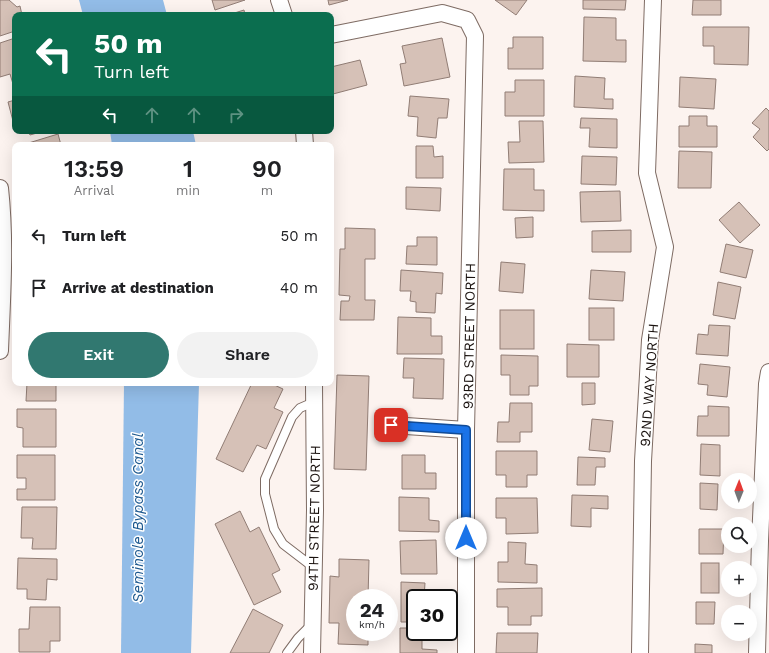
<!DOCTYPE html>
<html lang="en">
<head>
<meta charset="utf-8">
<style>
	:root { --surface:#fff; --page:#f2f2f2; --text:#202124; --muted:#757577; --accent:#317870 }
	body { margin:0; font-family:"Work Sans",sans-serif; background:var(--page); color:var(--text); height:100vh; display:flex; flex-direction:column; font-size:15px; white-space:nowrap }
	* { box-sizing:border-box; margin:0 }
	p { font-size:13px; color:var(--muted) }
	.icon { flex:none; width:22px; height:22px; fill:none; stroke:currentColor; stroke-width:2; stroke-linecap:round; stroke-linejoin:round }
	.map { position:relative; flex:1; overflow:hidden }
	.sheet { position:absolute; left:12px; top:142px; width:322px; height:244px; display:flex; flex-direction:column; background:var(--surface); border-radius:8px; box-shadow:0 4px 16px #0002 }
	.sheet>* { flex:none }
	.banner { position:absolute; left:12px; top:12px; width:322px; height:122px; border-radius:8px; box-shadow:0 4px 16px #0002; background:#0b6e4f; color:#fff; overflow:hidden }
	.needle { width:26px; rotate:1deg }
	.controls { position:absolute; left:721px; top:473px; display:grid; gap:8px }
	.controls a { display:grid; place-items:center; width:36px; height:36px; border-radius:50%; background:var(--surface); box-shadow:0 4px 16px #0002; font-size:20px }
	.speed { position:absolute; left:346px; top:589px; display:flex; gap:8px; font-size:20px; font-weight:700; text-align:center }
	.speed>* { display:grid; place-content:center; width:52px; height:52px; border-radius:50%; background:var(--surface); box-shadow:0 4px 16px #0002; line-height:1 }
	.speed small { font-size:10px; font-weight:400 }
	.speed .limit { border:2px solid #111; border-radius:6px; background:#fff; color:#111 }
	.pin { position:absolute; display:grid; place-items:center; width:34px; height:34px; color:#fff; margin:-17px; border-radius:8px; box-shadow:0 2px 6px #0006 }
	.me { position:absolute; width:44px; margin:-22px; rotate:0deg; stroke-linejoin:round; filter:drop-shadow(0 0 3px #0008) }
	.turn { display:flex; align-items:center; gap:14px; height:84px; padding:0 16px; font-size:18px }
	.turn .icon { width:52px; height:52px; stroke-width:2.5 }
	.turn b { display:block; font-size:28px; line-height:34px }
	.lanes { display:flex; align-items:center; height:38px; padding:0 16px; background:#0003; justify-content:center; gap:20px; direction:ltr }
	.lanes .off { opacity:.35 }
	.eta { display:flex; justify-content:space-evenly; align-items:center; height:68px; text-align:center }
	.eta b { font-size:24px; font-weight:600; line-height:28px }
	.primary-button { display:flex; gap:8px; margin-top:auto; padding:8px 16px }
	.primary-button a { flex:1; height:46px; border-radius:24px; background:var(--accent); color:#fff; font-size:16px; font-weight:600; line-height:46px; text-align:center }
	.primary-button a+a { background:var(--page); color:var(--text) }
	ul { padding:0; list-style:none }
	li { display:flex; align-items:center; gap:12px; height:52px; padding:0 16px }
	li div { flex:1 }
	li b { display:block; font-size:15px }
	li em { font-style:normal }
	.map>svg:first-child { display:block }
</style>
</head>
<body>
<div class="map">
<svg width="769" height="653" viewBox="0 0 769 653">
	<rect width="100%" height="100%" fill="#fcf3ef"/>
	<g fill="#92bce7">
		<path d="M79,0H163L167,15H83Z"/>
		<path d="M110,131H193L196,145H112Z"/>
		<path d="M124,383H199L191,653H121Z"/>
	</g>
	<g fill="#d6c1b7" stroke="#917d75">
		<path d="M0,0H9L17,7L20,6L22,15H15V31L0,36Z"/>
		<path d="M212,0H245L215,10Z"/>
		<path d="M328,0H348L329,5Z"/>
		<path d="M495,0H527L516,15Z"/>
		<path d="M583,0H626L625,10L583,9Z"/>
		<path d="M693,0H721V15H692Z"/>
		<path d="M244,10L245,15H228Z"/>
		<path d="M584,17L616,18V40H626V62L583,61Z"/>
		<path d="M703,27H749L748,65L714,64V46H703Z"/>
		<path d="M513,37H543V69H508V48H513Z"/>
		<path d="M15,38V83L13,84L10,74L0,77V43Z"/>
		<path d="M442,38L450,77L404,86L400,64L406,63L402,46Z"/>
		<path d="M360,60L367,85L333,94L331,87V67Z"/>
		<path d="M575,76L605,78L604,99H613V109L574,107Z"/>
		<path d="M680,77L716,79L714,109L679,107Z"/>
		<path d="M515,80H544V116H505V92H515Z"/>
		<path d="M410,96L449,99L447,118H438L436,138L417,136L418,117L408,116Z"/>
		<path d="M15,100V120L13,121L8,102Z"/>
		<path d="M766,108L769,111V149L767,151L753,137L760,129L752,123Z"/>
		<path d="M689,116H707V126H717V147H679V126H689Z"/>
		<path d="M581,118L617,119V148L589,147L590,128H580Z"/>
		<path d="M519,121H543L544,162L509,163L508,142H520Z"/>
		<path d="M28,131H44L30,135Z"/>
		<path d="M58,134L61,145H22Z"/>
		<path d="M416,146H433L434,157L443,156V178H416Z"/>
		<path d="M679,151L712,152L711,188H678Z"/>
		<path d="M582,156L617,157L616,185L581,184Z"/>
		<path d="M504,169H534V190H544V211L503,210Z"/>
		<path d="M406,187L441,188L440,211L406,209Z"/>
		<path d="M620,191L621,221L581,222L580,192Z"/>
		<path d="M739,202L760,225L740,243L719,220Z"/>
		<path d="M533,217V237L516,238L515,218Z"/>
		<path d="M345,228L375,229V259H365V300H375L374,320H340L341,301H349L350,296L339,295L340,249H345Z"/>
		<path d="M631,230V252H592V231Z"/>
		<path d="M417,237H437V265L406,264L407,246H417Z"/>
		<path d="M726,244L753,250L746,278L720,272Z"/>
		<path d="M501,262L525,264L523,293L499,291Z"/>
		<path d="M401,270L443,273L442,294L436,293L435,313L416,312V302L410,301L411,291H400Z"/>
		<path d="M591,270L625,272L623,301L589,299Z"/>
		<path d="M718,282L741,287L735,319L713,315Z"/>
		<rect x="589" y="308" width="25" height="32"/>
		<rect x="500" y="310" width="34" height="39"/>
		<path d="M398,317L431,318V336H442V354H397Z"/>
		<path d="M709,325L730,326L728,356L696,354L698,334L708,335Z"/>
		<path d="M567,344L599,345V377H567Z"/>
		<path d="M501,355L538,356V386H529V395H510V375H501Z"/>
		<path d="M404,358L444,359L443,399L413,398L414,378H403Z"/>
		<path d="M700,364L730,367L727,397L707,395L708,385L698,384Z"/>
		<path d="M337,375L369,376L366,470L334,469Z"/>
		<path d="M27,383H56V401H26Z"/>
		<path d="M252,383H270L283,389L274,408L283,412L266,449L257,445L243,472L216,459Z"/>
		<path d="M582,383H595V404L582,405Z"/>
		<path d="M510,403H532V432H520V442H497L498,422H509Z"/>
		<path d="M708,406L729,407V436H697L698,416H708Z"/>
		<path d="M17,409H56V447H23V428L17,427Z"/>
		<path d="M592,419L613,421L610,452L589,450Z"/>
		<path d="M701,444L720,445V476L700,475Z"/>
		<path d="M496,451H537V475H527V487H506V475H496Z"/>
		<path d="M17,455H55V500H17V489H26V478H17Z"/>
		<path d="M402,455H425V473H436V489H402Z"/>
		<path d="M578,457L605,458V467H596L595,485H577Z"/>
		<path d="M700,483L718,484L717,510L700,509Z"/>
		<path d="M572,495L608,496V509L591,508V527L571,526Z"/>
		<path d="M399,497L429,498V520L439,521V532L399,531Z"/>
		<path d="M496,498H537L538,533L506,534V518H496Z"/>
		<path d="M22,507H57L56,549H32L33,538H21Z"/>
		<path d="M240,511L250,532L259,527L280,570L272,574L281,592L254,605L215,524Z"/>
		<path d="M699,529H724L723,554H699Z"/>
		<path d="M436,540L437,574H401L400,541Z"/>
		<path d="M508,542L526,543L525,564L537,565V583L498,582V562H508Z"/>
		<path d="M18,558L57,559V580L47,579L46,600L27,599V589H17Z"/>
		<path d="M339,559L369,560L368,598H355V632H368V645L338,644L339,623H329L330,576L339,577Z"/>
		<rect x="701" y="563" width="18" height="30"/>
		<path d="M401,582L425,583L424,598H415V622H401Z"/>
		<path d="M542,588V616H531V625H508V607H497V589Z"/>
		<path d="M696,602H715L714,624H696Z"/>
		<path d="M30,607H60V641H50V652H19V629H29Z"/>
		<path d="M253,609L283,625L269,653H230Z"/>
		<path d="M400,628H415V632H422V649L437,650V653H400Z"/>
		<path d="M497,633H538L537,653H496Z"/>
		<path d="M695,644L712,645V653H695Z"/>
	</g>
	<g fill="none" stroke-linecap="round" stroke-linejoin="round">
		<defs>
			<g id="lane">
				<path d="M313,567L283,544L274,529L265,494V479L292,417L300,408L314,402"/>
				<path d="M287,653L298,638L311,625"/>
			</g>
			<g id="street">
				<path d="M279,0L284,15"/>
				<path d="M331,35L442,13L467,20L475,36L466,430V653"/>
				<path d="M304,131L305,145"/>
				<path d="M0,188C6,243 2,296 0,351"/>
				<path d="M391,425L466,430"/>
				<path d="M312,653L315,510L314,383"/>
				<path d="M640,653L643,461L650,340L665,247L647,173L653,0"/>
				<path d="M757,653L760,541L767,384L769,372"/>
			</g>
		</defs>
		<use href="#lane" stroke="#7e6b63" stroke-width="10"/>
		<use href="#street" stroke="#7e6b63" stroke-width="18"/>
		<use href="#lane" stroke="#fff" stroke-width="8"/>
		<use href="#street" stroke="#fff" stroke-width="16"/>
	</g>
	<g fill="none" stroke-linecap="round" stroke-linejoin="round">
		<defs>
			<path id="route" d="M391,425L466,430V538"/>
		</defs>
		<use href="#route" stroke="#114b97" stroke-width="10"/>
		<use href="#route" stroke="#1a73e8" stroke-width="7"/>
	</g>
	<g text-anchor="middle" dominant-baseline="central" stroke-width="3" stroke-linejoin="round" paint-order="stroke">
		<g font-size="14" fill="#19110e" stroke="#fff">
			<text transform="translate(469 336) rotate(-89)">93RD STREET NORTH</text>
			<text transform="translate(649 385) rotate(-86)">92ND WAY NORTH</text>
			<text transform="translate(314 518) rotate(-89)">94TH STREET NORTH</text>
		</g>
		<g font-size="15" font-style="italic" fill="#1e598f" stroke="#fff">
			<text transform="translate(138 518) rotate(-90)">Seminole Bypass Canal</text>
		</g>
	</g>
</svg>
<div class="controls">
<a><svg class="needle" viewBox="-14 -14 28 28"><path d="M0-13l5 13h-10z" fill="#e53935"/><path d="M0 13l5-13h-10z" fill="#757577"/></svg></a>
<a><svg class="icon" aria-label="search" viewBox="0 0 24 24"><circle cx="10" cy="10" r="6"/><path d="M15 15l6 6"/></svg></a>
<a>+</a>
<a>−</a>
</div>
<div class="speed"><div>24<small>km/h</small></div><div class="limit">30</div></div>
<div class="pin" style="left:391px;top:425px;background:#d93025"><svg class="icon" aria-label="arrive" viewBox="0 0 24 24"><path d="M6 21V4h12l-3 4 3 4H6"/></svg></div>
<svg class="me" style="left:466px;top:538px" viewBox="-20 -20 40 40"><circle r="19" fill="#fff"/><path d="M0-13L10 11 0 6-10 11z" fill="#1a73e8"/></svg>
<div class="banner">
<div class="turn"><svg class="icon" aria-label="left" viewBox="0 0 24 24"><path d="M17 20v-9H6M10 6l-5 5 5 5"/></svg><div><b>50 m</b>Turn left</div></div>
<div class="lanes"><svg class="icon" aria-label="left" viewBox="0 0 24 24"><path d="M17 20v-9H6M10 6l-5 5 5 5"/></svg><svg class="icon off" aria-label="ahead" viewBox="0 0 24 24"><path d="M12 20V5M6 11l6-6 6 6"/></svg><svg class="icon off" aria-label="ahead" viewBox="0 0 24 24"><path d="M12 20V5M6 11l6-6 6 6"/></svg><svg class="icon off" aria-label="right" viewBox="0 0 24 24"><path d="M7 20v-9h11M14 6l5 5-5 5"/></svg></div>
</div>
<section class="sheet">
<div class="eta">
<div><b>13:59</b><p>Arrival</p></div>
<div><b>1</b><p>min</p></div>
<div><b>90</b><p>m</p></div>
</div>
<ul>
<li><svg class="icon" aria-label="left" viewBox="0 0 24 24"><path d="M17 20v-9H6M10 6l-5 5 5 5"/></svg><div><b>Turn left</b></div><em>50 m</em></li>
<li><svg class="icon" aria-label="arrive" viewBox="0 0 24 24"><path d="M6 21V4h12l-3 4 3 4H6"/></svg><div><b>Arrive at destination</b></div><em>40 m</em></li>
</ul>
<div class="primary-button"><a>Exit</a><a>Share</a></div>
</section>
</div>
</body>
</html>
